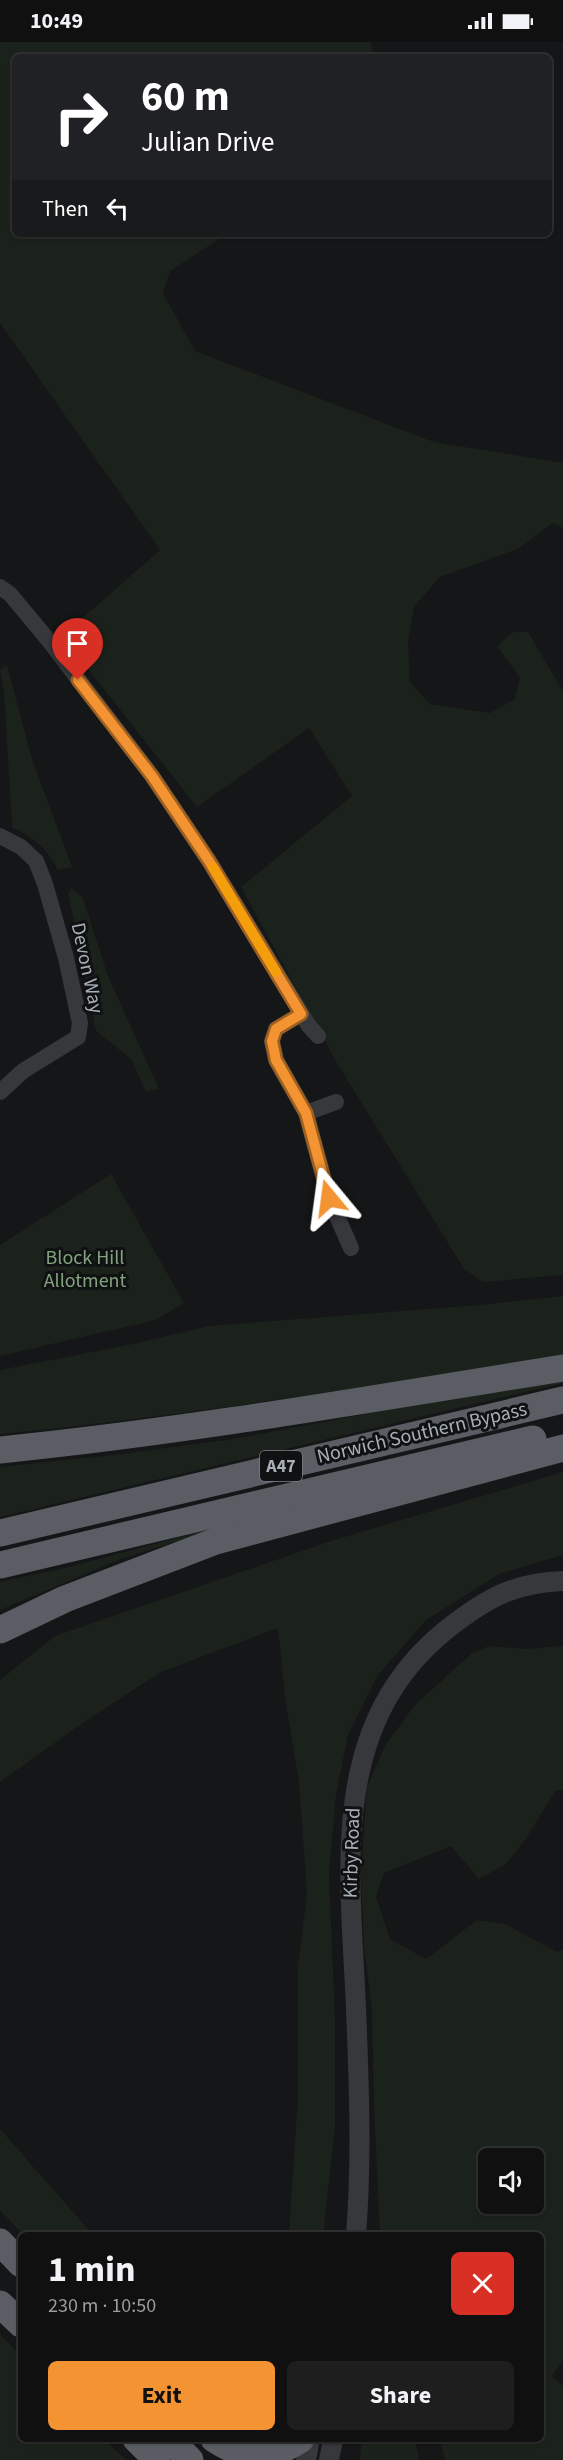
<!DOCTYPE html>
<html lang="en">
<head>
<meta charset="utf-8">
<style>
	:root { --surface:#101011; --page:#1e1e1f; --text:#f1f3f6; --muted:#9c9d9f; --line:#303031; --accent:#f39331 }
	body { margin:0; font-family:"Source Sans 3",sans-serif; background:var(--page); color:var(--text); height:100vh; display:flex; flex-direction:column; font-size:22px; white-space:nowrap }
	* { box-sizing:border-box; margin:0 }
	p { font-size:20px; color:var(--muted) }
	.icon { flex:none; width:33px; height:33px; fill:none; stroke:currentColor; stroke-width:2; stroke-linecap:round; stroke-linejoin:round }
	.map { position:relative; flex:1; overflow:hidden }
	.details { position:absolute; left:18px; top:2190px; width:526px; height:210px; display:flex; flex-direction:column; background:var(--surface); border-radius:9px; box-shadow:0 2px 4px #0004,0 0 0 2px var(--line) }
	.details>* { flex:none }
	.top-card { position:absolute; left:12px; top:12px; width:540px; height:183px; border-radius:9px; box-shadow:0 2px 4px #0004,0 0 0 2px var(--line); background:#202124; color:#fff; overflow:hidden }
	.tools { position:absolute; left:478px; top:2106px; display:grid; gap:12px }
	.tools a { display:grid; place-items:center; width:66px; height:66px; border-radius:9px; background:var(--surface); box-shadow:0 2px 4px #0004,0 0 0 2px var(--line); font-size:30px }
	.pin { position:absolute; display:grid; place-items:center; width:51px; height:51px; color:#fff; margin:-62px -26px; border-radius:50% 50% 50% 0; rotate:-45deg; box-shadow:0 0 6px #0007 }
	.pin .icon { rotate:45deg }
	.me { position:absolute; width:66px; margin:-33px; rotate:344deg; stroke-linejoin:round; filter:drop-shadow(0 0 4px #0008) }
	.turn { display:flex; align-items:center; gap:21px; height:126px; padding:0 30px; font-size:27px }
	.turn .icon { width:78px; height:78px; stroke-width:2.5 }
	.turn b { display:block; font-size:42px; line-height:51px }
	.then { display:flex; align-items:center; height:57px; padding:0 30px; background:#0003; gap:12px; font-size:22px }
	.round { display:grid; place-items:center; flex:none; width:63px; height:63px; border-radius:9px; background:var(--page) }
	.head { display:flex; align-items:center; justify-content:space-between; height:102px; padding:0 30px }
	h1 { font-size:36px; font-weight:700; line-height:45px }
	.action { display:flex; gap:12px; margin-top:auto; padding:12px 30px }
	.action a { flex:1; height:69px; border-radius:9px; background:var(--accent); color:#111; font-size:24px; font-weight:700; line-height:69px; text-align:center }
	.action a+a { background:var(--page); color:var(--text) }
	.status { display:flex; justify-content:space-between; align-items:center; height:42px; padding:0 30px; background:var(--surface); direction:ltr }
	.status svg { height:16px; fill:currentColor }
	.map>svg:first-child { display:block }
</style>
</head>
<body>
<div class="status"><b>10:49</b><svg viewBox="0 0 49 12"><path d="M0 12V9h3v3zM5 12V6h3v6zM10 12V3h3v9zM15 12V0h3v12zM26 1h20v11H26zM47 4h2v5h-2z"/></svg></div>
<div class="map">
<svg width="563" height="2418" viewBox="0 0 563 2418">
	<rect width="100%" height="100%" fill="#151617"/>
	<g fill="#1b221b" fill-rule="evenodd">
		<path d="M0,0H370L374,15H15V192H227L170,229L163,251L195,309L434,400L563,421V486L553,481L518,507L440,535L414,565L408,600L410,640L430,662L490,671L515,657L520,636L497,604L513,590H528L563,649V1233L483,1240L464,1227L337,1021L241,845L352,754L309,686L197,765L62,594L160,508L0,281Z"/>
		<path d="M7,623L32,717L72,825L58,828C47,806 34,796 12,785L4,650L0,628Z"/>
		<path d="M71,846L83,856L108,934L159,1047L146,1050L131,1017L96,989L85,931L91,921L87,907L79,900L68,853Z"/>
		<path d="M111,1132L184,1261L156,1278L0,1314V1203Z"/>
		<path d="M563,1254V1313C490,1328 416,1337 343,1348C229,1365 115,1381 0,1392V1328L128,1303L209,1284L479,1263Z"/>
		<path d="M563,1335V1341L0,1475V1425L113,1413L233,1397Z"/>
		<path d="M563,1430V1513L499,1532L426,1578L378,1633L348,1693L336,1752L329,1832L335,1978V2085L323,2193H289L298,2054V1925L307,1851L299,1739L286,1663L278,1586L161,1630L87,1678L0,1740V1638L55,1594L331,1499Z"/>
		<path d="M210,1487L211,1489L123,1516L0,1568V1540L69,1525Z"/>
		<path d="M489,1604L526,1607L563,1604V1748H556L527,1795L506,1822L479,1837L451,1804L384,1831L376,1855L390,1897L426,1917L477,1878L505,1882L557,1910L563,1908V2317L552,2334L563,2344V2418H445L440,2397H542V2193H380L374,2064L372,1969L364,1904L361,1832L367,1745L386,1702L415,1663L472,1611ZM489,2116H534V2162H489Z"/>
		<path d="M0,2087L93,2193H23L0,2168Z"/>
		<path d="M0,2292L21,2314V2397H104L126,2418H0Z"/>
		<path d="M362,2397H415L419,2418H360Z"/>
	</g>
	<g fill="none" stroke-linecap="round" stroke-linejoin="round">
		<g stroke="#36383c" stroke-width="16">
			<path d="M0,545L10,552L50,600L152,734L209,819L309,984L318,994"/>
			<path d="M0,794L21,805L36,819L45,842L66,916L80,981L78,995L23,1029L0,1050"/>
			<path d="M301,972L276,987L272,999L276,1018L306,1071L329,1156L351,1206"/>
			<path d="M306,1071L336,1060"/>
		</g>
		<g stroke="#36383c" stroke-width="20">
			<path d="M356,2193C362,2118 359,2041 356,1966C350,1825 326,1677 455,1581C492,1553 517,1541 563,1539"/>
			<path d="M306,2418L310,2397"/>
			<path d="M329,2418L333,2397"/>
		</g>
		<g stroke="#5a5e64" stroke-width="27">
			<path d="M0,1408C189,1389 376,1356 563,1326"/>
			<path d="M0,1491L563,1358"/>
			<path d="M0,1523L533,1397"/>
			<path d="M0,1588L65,1557L216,1499L563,1406"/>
			<path d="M0,2200L21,2222"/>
			<path d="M0,2262L21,2282"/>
			<path d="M136,2397L157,2418"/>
			<path d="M170,2397L190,2418"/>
			<path d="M214,2397C246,2418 270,2418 301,2397"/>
		</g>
	</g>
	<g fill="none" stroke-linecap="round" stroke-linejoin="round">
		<defs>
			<path id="route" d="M78,638L152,734L209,819L301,972L276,987L272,999L276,1018L306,1071L329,1156"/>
		</defs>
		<use href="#route" stroke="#9e6020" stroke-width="15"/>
		<use href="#route" stroke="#f39331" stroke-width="10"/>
		<path stroke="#f59e0b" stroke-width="10" d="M213,825L276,930"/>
	</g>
	<g text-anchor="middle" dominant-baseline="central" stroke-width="6" stroke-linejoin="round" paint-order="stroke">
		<rect fill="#101112" stroke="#7a8086" stroke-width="1.5" x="260" y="1409" width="42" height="30" rx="4.5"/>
		<g font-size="18" font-weight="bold" fill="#a7afb7">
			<text x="281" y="1424">A47</text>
		</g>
		<g font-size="20" fill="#a7afb7" stroke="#101112">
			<text transform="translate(87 926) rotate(78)">Devon Way</text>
			<text transform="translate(422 1391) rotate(-13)">Norwich Southern Bypass</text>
			<text transform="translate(352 1811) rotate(-88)">Kirby Road</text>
		</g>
		<g font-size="20" fill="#82a37e" stroke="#101112">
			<text x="85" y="1216">Block Hill<tspan x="85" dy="23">Allotment</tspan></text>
		</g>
	</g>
</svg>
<div class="tools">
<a><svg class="icon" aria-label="sound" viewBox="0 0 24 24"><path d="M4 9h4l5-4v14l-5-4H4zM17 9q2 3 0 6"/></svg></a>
</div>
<div class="pin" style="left:78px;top:638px;background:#d93025"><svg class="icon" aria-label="arrive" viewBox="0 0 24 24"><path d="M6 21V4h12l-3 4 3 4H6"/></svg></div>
<svg class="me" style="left:329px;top:1156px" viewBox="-20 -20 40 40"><path d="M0-17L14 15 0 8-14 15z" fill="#f39331" stroke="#fff" stroke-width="4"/></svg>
<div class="top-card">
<div class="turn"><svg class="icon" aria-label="right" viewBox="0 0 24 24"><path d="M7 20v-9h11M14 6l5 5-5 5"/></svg><div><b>60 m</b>Julian Drive</div></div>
<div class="then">Then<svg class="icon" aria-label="left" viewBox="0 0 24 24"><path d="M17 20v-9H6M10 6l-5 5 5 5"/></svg></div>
</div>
<section class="details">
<div class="head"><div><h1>1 min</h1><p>230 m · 10:50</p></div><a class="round" style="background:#d93025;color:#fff"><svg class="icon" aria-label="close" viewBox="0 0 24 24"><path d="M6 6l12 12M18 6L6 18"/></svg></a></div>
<div class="action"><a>Exit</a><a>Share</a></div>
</section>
</div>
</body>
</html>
